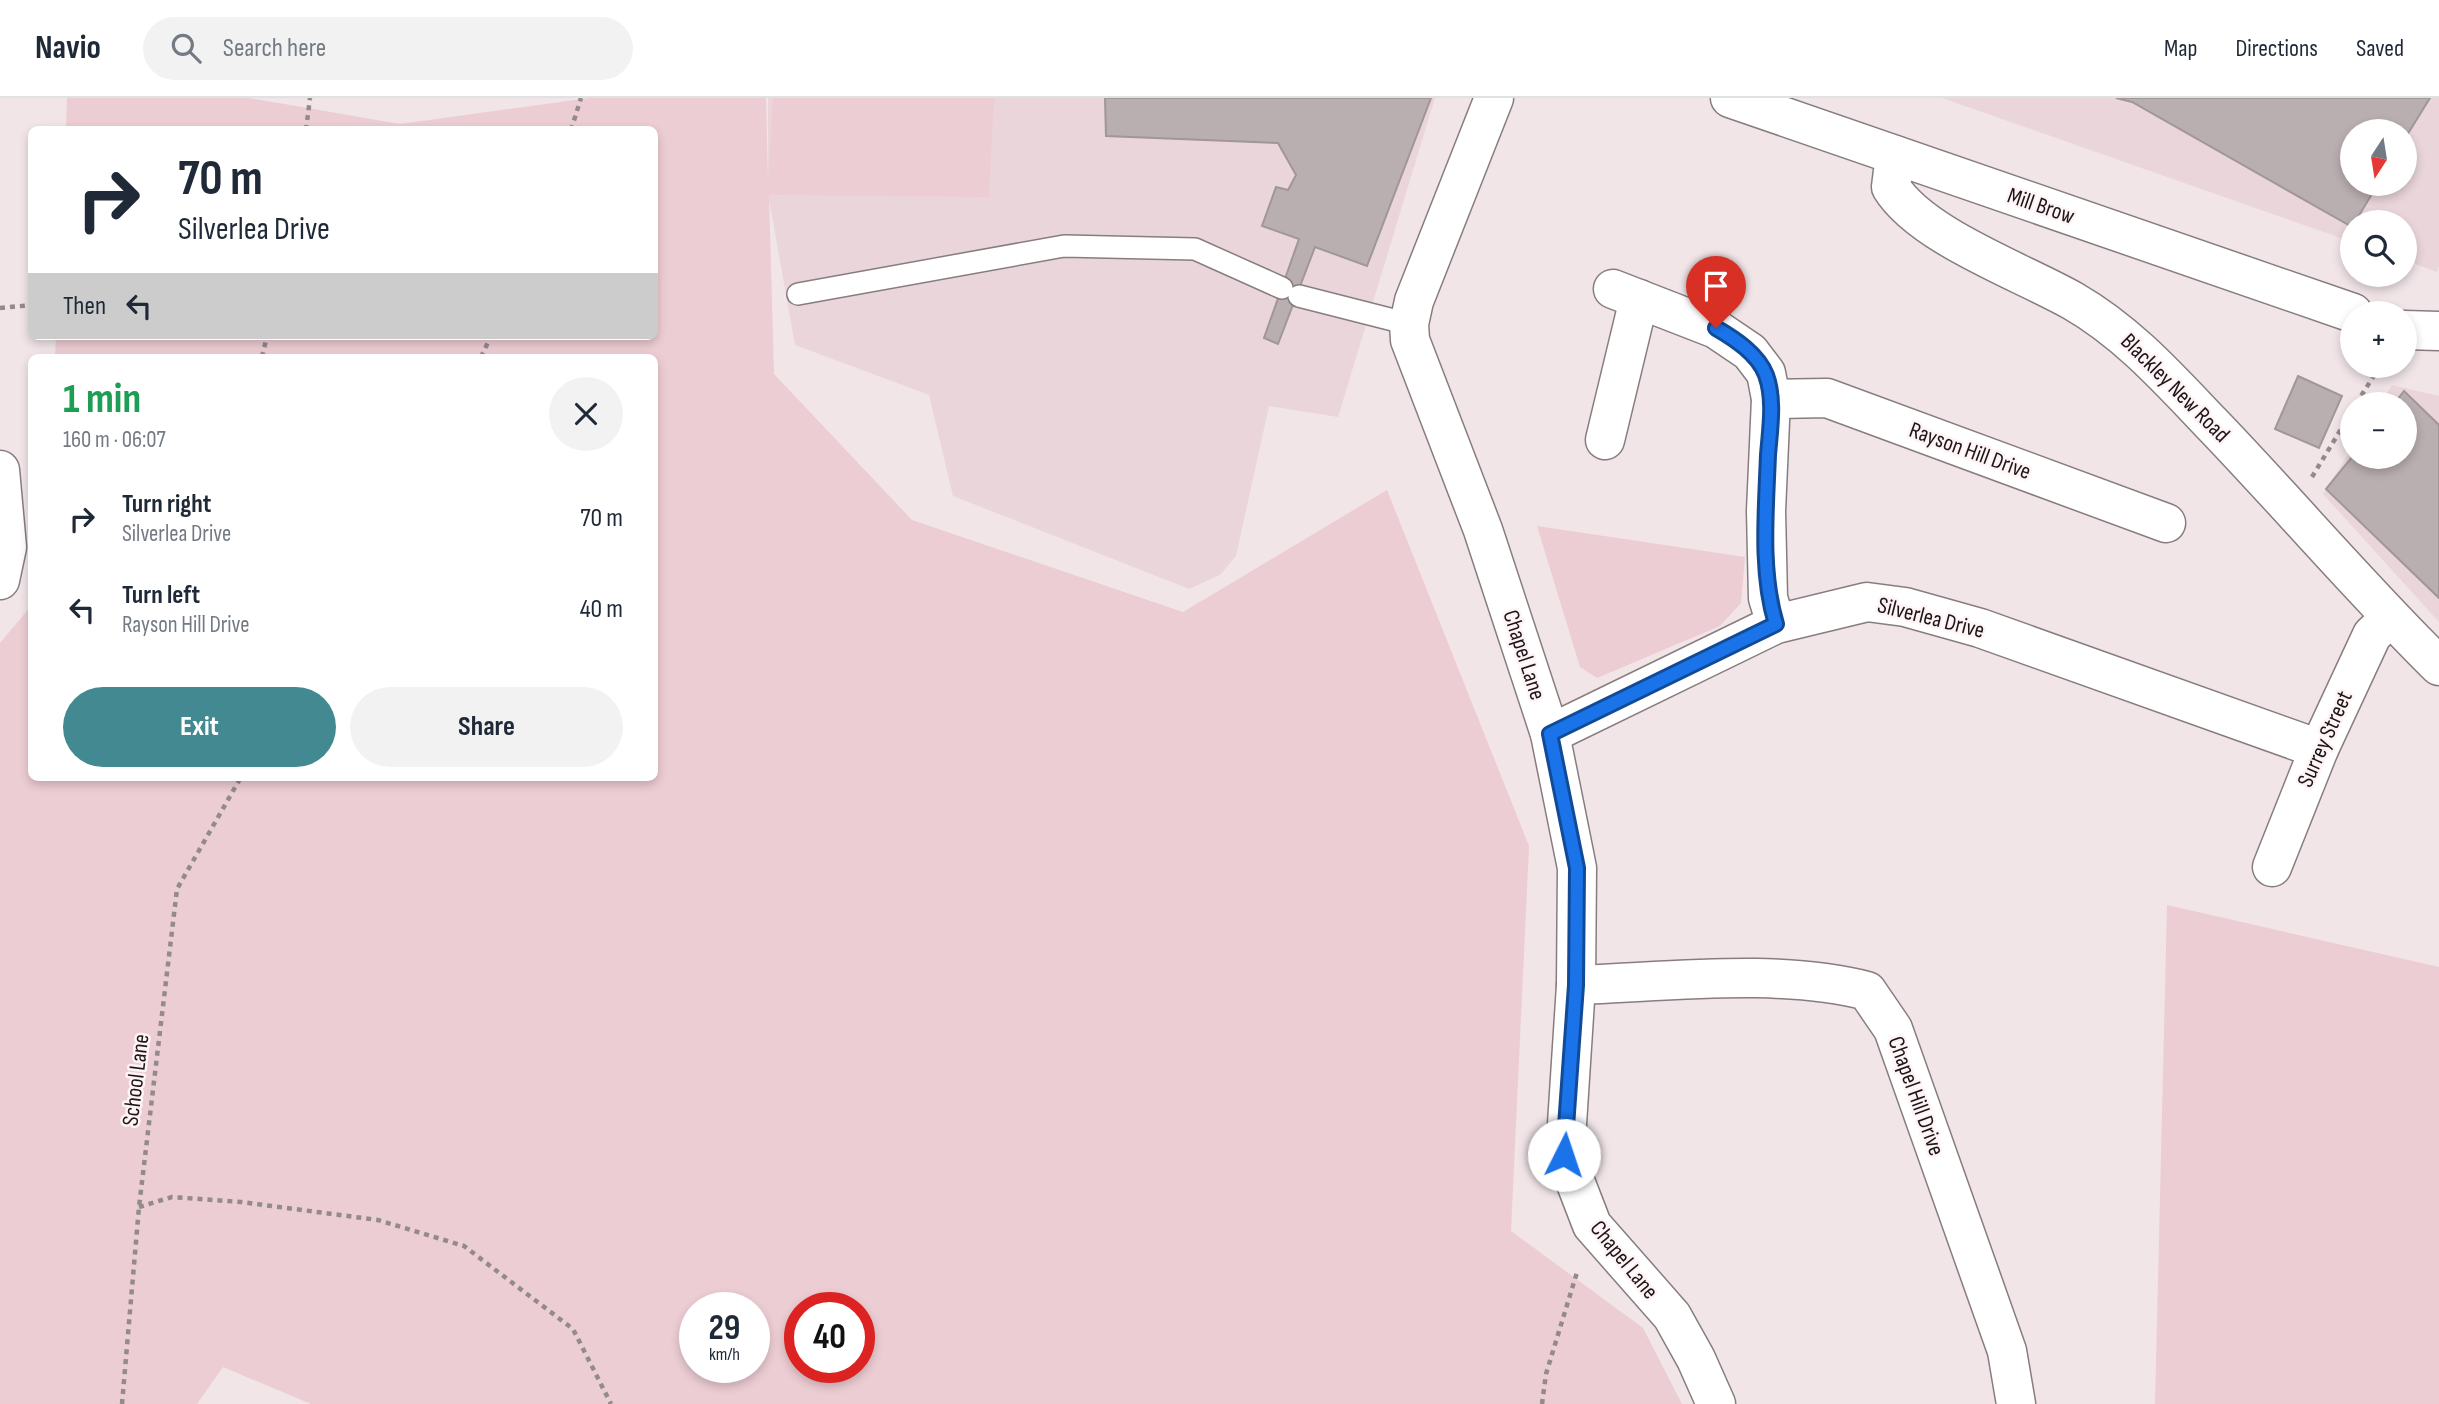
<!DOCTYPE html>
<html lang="en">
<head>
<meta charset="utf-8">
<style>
	:root { --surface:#fff; --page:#f2f2f3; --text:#1f2937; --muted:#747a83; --line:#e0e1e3; --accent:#428991 }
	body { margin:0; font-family:"Sofia Sans Condensed",sans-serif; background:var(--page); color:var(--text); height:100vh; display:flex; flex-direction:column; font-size:26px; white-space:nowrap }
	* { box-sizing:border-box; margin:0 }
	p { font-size:23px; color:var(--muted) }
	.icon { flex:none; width:38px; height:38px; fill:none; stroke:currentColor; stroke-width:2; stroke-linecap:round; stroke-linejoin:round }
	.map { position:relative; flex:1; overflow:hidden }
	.sheet { position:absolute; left:28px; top:256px; width:630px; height:427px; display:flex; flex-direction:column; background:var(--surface); border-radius:10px; box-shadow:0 4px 10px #0003 }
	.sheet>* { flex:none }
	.top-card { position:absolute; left:28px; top:28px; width:630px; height:214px; border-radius:10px; box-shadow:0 4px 10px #0003; background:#fff; color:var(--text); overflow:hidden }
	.needle { width:46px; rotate:192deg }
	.buttons { position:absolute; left:2340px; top:21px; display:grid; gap:14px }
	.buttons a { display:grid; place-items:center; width:77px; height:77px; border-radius:50%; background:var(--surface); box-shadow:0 4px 10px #0003; font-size:35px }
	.speed { position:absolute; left:679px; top:1194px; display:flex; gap:14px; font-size:35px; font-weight:700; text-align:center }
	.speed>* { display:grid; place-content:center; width:91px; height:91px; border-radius:50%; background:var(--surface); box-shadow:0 4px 10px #0003; line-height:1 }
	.speed small { font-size:18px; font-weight:400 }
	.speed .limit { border:10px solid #d22; background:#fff; color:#111 }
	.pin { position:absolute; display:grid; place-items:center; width:60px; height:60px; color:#fff; margin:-72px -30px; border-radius:50% 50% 50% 0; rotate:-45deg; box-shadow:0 0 7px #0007 }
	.pin .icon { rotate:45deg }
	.me { position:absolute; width:77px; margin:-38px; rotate:4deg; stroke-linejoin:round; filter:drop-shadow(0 0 5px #0008) }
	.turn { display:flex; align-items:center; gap:24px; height:147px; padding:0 35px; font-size:32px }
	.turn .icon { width:91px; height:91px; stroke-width:2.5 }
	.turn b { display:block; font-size:49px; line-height:60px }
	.then { display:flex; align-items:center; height:66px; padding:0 35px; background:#0003; gap:14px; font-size:26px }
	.round { display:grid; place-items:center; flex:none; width:74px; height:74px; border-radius:37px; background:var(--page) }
	.overview { display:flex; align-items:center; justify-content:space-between; height:119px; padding:0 35px }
	h1 { font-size:42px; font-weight:700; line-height:52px; color:#1e9e55 }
	.button { display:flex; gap:14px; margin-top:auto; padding:14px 35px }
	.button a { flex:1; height:80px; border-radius:42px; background:var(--accent); color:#fff; font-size:28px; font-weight:700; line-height:80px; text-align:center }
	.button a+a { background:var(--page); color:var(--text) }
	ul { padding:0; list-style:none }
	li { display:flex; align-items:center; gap:21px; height:91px; padding:0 35px }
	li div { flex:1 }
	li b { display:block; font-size:26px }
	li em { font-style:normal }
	header { display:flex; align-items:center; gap:42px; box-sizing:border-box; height:98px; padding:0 35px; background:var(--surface); border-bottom:2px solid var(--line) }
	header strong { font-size:33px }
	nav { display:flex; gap:38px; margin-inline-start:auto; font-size:24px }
	.search { width:490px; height:63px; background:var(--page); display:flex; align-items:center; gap:18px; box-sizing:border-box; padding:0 24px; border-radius:38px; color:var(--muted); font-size:26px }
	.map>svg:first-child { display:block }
</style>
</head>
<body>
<header>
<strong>Navio</strong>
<div class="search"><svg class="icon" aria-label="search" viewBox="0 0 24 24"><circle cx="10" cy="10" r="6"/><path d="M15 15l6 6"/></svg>Search here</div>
<nav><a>Map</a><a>Directions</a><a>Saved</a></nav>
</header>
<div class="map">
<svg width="2439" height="1306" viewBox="0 0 2439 1306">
	<rect width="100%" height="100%" fill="#f1e5e8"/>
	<g fill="#ead6da" fill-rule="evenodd">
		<path d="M768,0H1435L1338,319L1269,308L1236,458L1220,477L1189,491L953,398L929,297L795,247L768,96Z"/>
		<path d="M1942,0H2439V168L2437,174L2405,162L2404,124H2352V144ZM2352,33H2404V86H2352Z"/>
		<path d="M2392,287L2439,298V524L2323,396L2352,350V359H2404V306H2380Z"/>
	</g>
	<g fill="#edcdd4" fill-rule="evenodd">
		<path d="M67,0H249L400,26L589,0H766L768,81L773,0H994L989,99L769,97L774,276L912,422L1183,514L1387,392L1529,748L1511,1133L1643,1230L1682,1306H311L223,1269L197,1306H0V545L31,508L32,679H654V259H55L56,238H654V32L66,31ZM695,1209H754V1269H695ZM800,1209H859V1269H800Z"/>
		<path d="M1537,428L1745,459L1741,505L1720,528L1597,580L1580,569Z"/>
		<path d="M2167,807L2439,869V1306H2155Z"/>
	</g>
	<g fill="#b9aeb0" stroke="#a19698" stroke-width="2">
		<path d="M1105,0H1431L1367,168L1315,149L1278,246L1264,240L1299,141L1262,128L1276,89L1288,92L1296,77L1278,45L1106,38Z"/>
		<path d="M2116,0H2430L2404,42V33H2352V86H2378L2352,129L2132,4Z"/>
		<path d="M2298,278L2342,298L2319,350L2275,331Z"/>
		<path d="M2404,293L2439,327V500L2326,391L2352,359H2404V306H2394Z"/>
	</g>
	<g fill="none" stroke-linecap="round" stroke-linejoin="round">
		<defs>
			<g id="service">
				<path d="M798,196L1064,148L1195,151L1282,190"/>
				<path d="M1299,198L1409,226"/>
			</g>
			<g id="minor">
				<path d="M1613,191L1716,231L1750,254L1766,275L1771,301L1766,413L1768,500L1776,526"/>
				<path d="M1771,301L1827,300L2166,425"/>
				<path d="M1605,342L1639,201"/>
				<path d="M0,372L7,449L0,482"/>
				<path d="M1550,636L1776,526L1867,504L1905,509L1980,530L2319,651"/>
				<path d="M2272,769L2319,651L2372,537L2390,520"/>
				<path d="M1576,887C1667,884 1780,870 1867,893L1893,931L2007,1253L2016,1306"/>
			</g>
			<g id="tertiary">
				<path d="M1494,0L1414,203L1409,226L1410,242L1483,432L1550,636L1577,770L1576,887L1565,1057L1592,1127L1672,1218L1696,1261L1716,1306"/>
				<path d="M1730,0L2353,215"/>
				<path d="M1895,57L1891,89C1921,138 2022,174 2073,203C2127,234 2168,280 2211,325C2288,405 2360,490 2439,568"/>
				<path d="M2404,232L2439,233"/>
			</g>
		</defs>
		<use href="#service" stroke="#877d7f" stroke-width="24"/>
		<use href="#minor" stroke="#877d7f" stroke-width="41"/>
		<use href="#tertiary" stroke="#877d7f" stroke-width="41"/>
		<g stroke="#928a8c" stroke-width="4.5" stroke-dasharray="5 5" stroke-linecap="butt">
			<path d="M306,32L310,0"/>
			<path d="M571,32L581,0"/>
			<path d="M0,210L32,207"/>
			<path d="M262,259L267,238"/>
			<path d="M481,259L491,238"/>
			<path d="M2356,306L2380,268"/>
			<path d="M2312,379L2352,313"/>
			<path d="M139,1109L172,1099L241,1104L378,1122L464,1148L573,1231L611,1306"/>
			<path d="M122,1306L139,1109L177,791L241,679"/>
			<path d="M1542,1306L1546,1276L1578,1171"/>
		</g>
		<use href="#service" stroke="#fff" stroke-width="21"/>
		<use href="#minor" stroke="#fff" stroke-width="38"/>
		<use href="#tertiary" stroke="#fff" stroke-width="38"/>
	</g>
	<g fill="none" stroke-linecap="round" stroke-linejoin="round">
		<defs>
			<path id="route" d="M1564,1057L1576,887L1577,770L1550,636L1776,526C1760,473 1766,412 1768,357C1770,331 1775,302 1766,277C1758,256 1735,241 1716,230"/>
		</defs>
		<use href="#route" stroke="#114b97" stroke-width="18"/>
		<use href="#route" stroke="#1a73e8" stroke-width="12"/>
	</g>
	<g text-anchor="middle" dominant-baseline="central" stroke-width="5" stroke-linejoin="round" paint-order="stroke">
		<g font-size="23" fill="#1b1718" stroke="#fff3f5">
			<text transform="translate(2041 108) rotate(19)">Mill Brow</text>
			<text transform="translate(2175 290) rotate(45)">Blackley New Road</text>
			<text transform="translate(1970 353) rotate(20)">Rayson Hill Drive</text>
			<text transform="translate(1931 520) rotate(14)">Silverlea Drive</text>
			<text transform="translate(1524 557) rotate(72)">Chapel Lane</text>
			<text transform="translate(2325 641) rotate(-66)">Surrey Street</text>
			<text transform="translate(136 982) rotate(-83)">School Lane</text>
			<text transform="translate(1916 998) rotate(70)">Chapel Hill Drive</text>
			<text transform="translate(1624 1162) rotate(51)">Chapel Lane</text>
		</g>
	</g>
</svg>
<div class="buttons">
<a><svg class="needle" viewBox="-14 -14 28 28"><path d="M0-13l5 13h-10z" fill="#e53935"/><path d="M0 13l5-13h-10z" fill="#747a83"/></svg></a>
<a><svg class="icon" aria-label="search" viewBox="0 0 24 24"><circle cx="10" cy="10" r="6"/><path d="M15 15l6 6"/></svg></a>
<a>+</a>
<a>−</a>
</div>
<div class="speed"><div>29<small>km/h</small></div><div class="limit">40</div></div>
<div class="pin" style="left:1716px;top:230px;background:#d93025"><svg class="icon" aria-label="arrive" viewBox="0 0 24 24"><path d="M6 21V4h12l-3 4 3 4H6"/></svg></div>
<svg class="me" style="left:1564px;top:1057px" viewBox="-20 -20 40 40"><circle r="19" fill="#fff"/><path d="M0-13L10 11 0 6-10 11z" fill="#1a73e8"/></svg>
<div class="top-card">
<div class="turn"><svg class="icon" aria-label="right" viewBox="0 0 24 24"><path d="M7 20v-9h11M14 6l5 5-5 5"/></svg><div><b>70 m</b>Silverlea Drive</div></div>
<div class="then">Then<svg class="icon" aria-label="left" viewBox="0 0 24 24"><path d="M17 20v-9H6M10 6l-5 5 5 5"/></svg></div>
</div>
<section class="sheet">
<div class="overview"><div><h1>1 min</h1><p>160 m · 06:07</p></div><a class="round"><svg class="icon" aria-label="close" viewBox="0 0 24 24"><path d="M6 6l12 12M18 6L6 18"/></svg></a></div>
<ul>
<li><svg class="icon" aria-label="right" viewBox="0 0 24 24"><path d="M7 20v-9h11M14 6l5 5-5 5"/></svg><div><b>Turn right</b><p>Silverlea Drive</p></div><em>70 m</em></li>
<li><svg class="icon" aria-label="left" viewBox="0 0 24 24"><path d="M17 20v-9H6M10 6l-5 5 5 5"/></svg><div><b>Turn left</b><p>Rayson Hill Drive</p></div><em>40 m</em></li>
</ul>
<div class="button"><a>Exit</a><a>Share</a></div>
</section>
</div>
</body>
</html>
